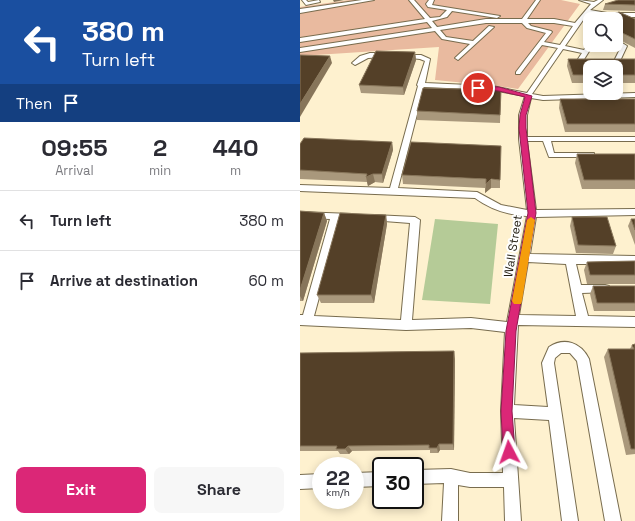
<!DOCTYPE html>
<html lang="en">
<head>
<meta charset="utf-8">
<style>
	:root { --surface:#fff; --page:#f7f7f7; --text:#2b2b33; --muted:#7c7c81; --line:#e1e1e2; --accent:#db2777 }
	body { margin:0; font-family:"Space Grotesk",sans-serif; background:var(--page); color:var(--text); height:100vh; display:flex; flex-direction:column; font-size:15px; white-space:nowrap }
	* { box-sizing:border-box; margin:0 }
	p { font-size:13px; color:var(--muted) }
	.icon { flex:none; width:22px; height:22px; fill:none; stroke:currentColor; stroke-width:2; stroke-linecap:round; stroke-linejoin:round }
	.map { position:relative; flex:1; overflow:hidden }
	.drawer { display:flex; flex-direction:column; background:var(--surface); width:300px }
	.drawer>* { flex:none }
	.hud { background:#1a4fa0; color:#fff; overflow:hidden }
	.controls { position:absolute; left:283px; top:12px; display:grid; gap:8px }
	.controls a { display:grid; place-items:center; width:40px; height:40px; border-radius:8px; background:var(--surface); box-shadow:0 2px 10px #0003; font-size:20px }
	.speed { position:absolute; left:12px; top:457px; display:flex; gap:8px; font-size:20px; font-weight:700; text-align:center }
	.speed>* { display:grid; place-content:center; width:52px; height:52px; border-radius:50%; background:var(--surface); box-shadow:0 2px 10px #0003; line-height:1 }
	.speed small { font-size:10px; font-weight:400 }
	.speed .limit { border:2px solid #111; border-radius:6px; background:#fff; color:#111 }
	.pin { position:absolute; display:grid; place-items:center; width:34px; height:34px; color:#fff; margin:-17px; border:2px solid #fff; border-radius:50%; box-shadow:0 1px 4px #0007 }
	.me { position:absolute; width:44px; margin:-22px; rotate:356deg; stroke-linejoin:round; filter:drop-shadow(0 0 3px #0008) }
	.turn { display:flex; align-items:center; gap:14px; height:84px; padding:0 16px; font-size:18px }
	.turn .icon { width:52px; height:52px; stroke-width:2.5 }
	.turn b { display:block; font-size:28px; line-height:34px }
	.then { display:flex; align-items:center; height:38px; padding:0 16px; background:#0003; gap:8px; font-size:15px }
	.eta { display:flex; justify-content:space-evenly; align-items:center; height:68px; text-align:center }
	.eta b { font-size:24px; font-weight:800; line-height:28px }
	.primary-button { display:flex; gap:8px; margin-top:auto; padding:8px 16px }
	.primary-button a { flex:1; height:46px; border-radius:8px; background:var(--accent); color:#fff; font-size:16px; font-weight:800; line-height:46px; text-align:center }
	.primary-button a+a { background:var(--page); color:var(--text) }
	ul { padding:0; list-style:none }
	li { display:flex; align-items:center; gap:12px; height:60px; padding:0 16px; border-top:1px solid var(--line) }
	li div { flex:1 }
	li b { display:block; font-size:15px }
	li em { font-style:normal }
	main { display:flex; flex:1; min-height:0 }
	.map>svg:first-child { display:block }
</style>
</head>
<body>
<main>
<section class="drawer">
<div class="hud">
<div class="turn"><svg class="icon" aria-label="left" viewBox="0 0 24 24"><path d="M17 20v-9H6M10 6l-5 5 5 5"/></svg><div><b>380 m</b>Turn left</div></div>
<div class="then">Then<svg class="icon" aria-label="arrive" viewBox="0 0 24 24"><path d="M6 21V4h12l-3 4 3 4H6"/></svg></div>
</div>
<div class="eta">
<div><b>09:55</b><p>Arrival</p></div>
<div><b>2</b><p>min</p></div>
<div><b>440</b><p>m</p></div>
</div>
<ul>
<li><svg class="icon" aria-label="left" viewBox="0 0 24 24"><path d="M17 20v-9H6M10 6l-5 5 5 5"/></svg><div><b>Turn left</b></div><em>380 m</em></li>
<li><svg class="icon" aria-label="arrive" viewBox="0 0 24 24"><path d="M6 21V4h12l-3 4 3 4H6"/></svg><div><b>Arrive at destination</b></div><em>60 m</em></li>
</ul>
<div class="primary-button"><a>Exit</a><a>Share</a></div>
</section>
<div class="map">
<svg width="335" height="521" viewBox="0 0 335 521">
	<rect width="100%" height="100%" fill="#fef1cf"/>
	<path fill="#e9ba9f" d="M49,0H261L280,4L218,89L197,86L135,80L139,47L0,56V7Z"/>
	<path fill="#b5cb97" d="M135,219L198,224L190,304L122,300Z"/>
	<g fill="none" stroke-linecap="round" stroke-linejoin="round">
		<defs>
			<g id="minor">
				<path d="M2,0H6L8,2L19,0L20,2L6,5Z"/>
				<path d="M62,0H74L0,13V9Z"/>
				<path d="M109,0H114L130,18L140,17L147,10L128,7L126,4L129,0H134L132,5L200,16L197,18L152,11L147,17L132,21L137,27L186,19H222L236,0H240L227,19H254L275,23L291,4L279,0L294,2L298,0H303L290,10L307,13H335V17H307L288,13L265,46L284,50L288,44L293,45L283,61L290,63L287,65L277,63L276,62L282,53L263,49L232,94L243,96L335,93V97L243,100L231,98L227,115V137H335V141H251L254,153H294V157H249L243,141H227L236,210L335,209V215L236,217L230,254L335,256V264H276L281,285H305L309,286L310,289L309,292L282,293L288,316L335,317V327L218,325L214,405L248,407L242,363L249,347C264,337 281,342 289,359L321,521H305L277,361L270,353H261L255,358L254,363L278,521H262L249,420L214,418L221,521H205L204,487H170L158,485V521H142L144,483L115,484V470L151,469L170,473H203L201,411L205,332L171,328L106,330L0,325V315H3L30,219L0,218V212L52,214L57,217L52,220H40L14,316L101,320L110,223L71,220L69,218L71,216L74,215L115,217L120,220L112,320L171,318L207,322L227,216C208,215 190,209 175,198L0,191V185L90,188L118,86L117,85L125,61L120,59L101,57V55H121L130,59L125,83L192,86L227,93L258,48L242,45L220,74H216V72L246,33L227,28L222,23H186L140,30L146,37L173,41L189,26L194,27L158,60L155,58L156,57L170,44L142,39L135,31L0,52V48L132,28L127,22L0,42V38L125,19ZM228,23H254L273,26L260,45L244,42L252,32L251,31L231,26ZM124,87L192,90L225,96L219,115V139L227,210L201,205L177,192L98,188ZM228,262L266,264L276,316L219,315Z"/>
				<path d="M316,39L327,46L320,61L317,63L314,61L321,47L316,43Z"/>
				<path d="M70,53H87L90,55L87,57L68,58L55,65L52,63L60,56Z"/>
				<path d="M81,472V486L55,487V473Z"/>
				<path d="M21,474V488L0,489V475Z"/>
			</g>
		</defs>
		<use href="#minor" stroke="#786c4e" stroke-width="2"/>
		<use href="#minor" fill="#fff" fill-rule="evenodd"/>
	</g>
	<g fill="#a9987c">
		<path d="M335,0V11L303,10L305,4Z"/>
		<path d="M316,19H335V48L316,38Z"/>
		<path d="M115,52L116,60L104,95L61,93L59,85Z"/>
		<path d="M268,59H335V83H316V67H290V83H272L267,66Z"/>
		<path d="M201,90L200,123L117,120V111Z"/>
		<path d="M260,99H335V132H265L259,108Z"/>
		<path d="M92,142L93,150L83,183L75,182L68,186L67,182L0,179V144Z"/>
		<path d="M277,154H335V189H282L275,163Z"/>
		<path d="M102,175L200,180V188H191L185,193V188L103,184Z"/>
		<path d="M0,211L24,213L27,221L3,301H0Z"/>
		<path d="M86,215L87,224L74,303H21L17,295Z"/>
		<path d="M272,217L316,246L313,254L276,253L270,226Z"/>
		<path d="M331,219H335V245L328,226Z"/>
		<path d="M335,261V284H287L284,270L287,262Z"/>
		<path d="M293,286H335V311H294L290,294Z"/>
		<path d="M335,344V454L326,455L304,357L308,349H330L332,345Z"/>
		<path d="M0,353L155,359L154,450H140L138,453H130V450L52,451L49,454H40L38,451H0Z"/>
	</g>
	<g fill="#87755a">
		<path d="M33,0H44L34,2Z"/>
		<path d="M115,52L116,60L104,95L103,87Z"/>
		<path d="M30,56L32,63L0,117V104Z"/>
		<path d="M92,142L93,150L83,183L82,174Z"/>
		<path d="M73,174L75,182L68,186L66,177Z"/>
		<path d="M191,179V188L185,193L186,184Z"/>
		<path d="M24,213L27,221L3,301L0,296V290Z"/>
		<path d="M86,215L87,224L74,303L71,295Z"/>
		<path d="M154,351L155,359L154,450L153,444Z"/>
		<path d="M139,444L140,450L138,453L137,448Z"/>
		<path d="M48,446L52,451L49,454L45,449Z"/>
	</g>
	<g fill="#544028" stroke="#87755a">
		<path d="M318,0H335V5L305,4Z"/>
		<path d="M319,12L335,19V39L316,30V19H297Z"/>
		<path d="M76,51L115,52L103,87L59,85Z"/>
		<path d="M0,55L30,56L0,104Z"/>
		<path d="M268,59H335V75H316V67H290V75H273Z"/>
		<path d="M123,88L201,90L200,115L117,111Z"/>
		<path d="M260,99H335V124H267Z"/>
		<path d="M4,138L92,142L82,174H73L66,177L67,174L0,170V144Z"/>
		<path d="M111,142L201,146L200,180L191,179L186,184V179L102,175Z"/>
		<path d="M277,154H335V180H284Z"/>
		<path d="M0,211L24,213L0,290Z"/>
		<path d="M40,213L86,215L71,295H17Z"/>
		<path d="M272,217H307L316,246L278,245Z"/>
		<path d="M331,219H335V230Z"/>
		<path d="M335,261V275H290L287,262Z"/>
		<path d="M293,286H335V303H297Z"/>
		<path d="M335,344V449H331L308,349H334L332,345Z"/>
		<path d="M154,351L153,444H139L137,448H129V445L48,446L45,449H36L37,446H0V353Z"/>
	</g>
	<path fill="#db2777" stroke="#8e194d" d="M178,86L199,87L232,96L226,115V128L236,213L216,331L212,411L215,452L214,457L209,459L205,457L203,452L201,411L206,331L228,213L219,128L220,115L225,97L199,91L176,89V87Z"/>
	<path fill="#f59e0b" d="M231,217L235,220L222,301L221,304H214L212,301L227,220Z"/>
	<g text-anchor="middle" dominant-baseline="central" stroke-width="4" stroke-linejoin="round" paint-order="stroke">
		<g font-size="12" fill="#231e12" stroke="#fff">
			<text transform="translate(213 246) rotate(-81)">Wall Street</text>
		</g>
	</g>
</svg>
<div class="controls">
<a><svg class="icon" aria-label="search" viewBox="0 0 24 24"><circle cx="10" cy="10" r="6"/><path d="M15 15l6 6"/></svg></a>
<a><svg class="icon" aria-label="layers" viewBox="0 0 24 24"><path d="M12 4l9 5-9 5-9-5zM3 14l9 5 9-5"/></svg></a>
</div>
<div class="speed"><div>22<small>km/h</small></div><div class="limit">30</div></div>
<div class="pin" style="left:178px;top:88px;background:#d93025"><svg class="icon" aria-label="arrive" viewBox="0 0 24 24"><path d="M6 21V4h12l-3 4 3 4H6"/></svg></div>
<svg class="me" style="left:209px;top:452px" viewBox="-20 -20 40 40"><path d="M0-17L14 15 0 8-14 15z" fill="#db2777" stroke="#fff" stroke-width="4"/></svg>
</div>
</main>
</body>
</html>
